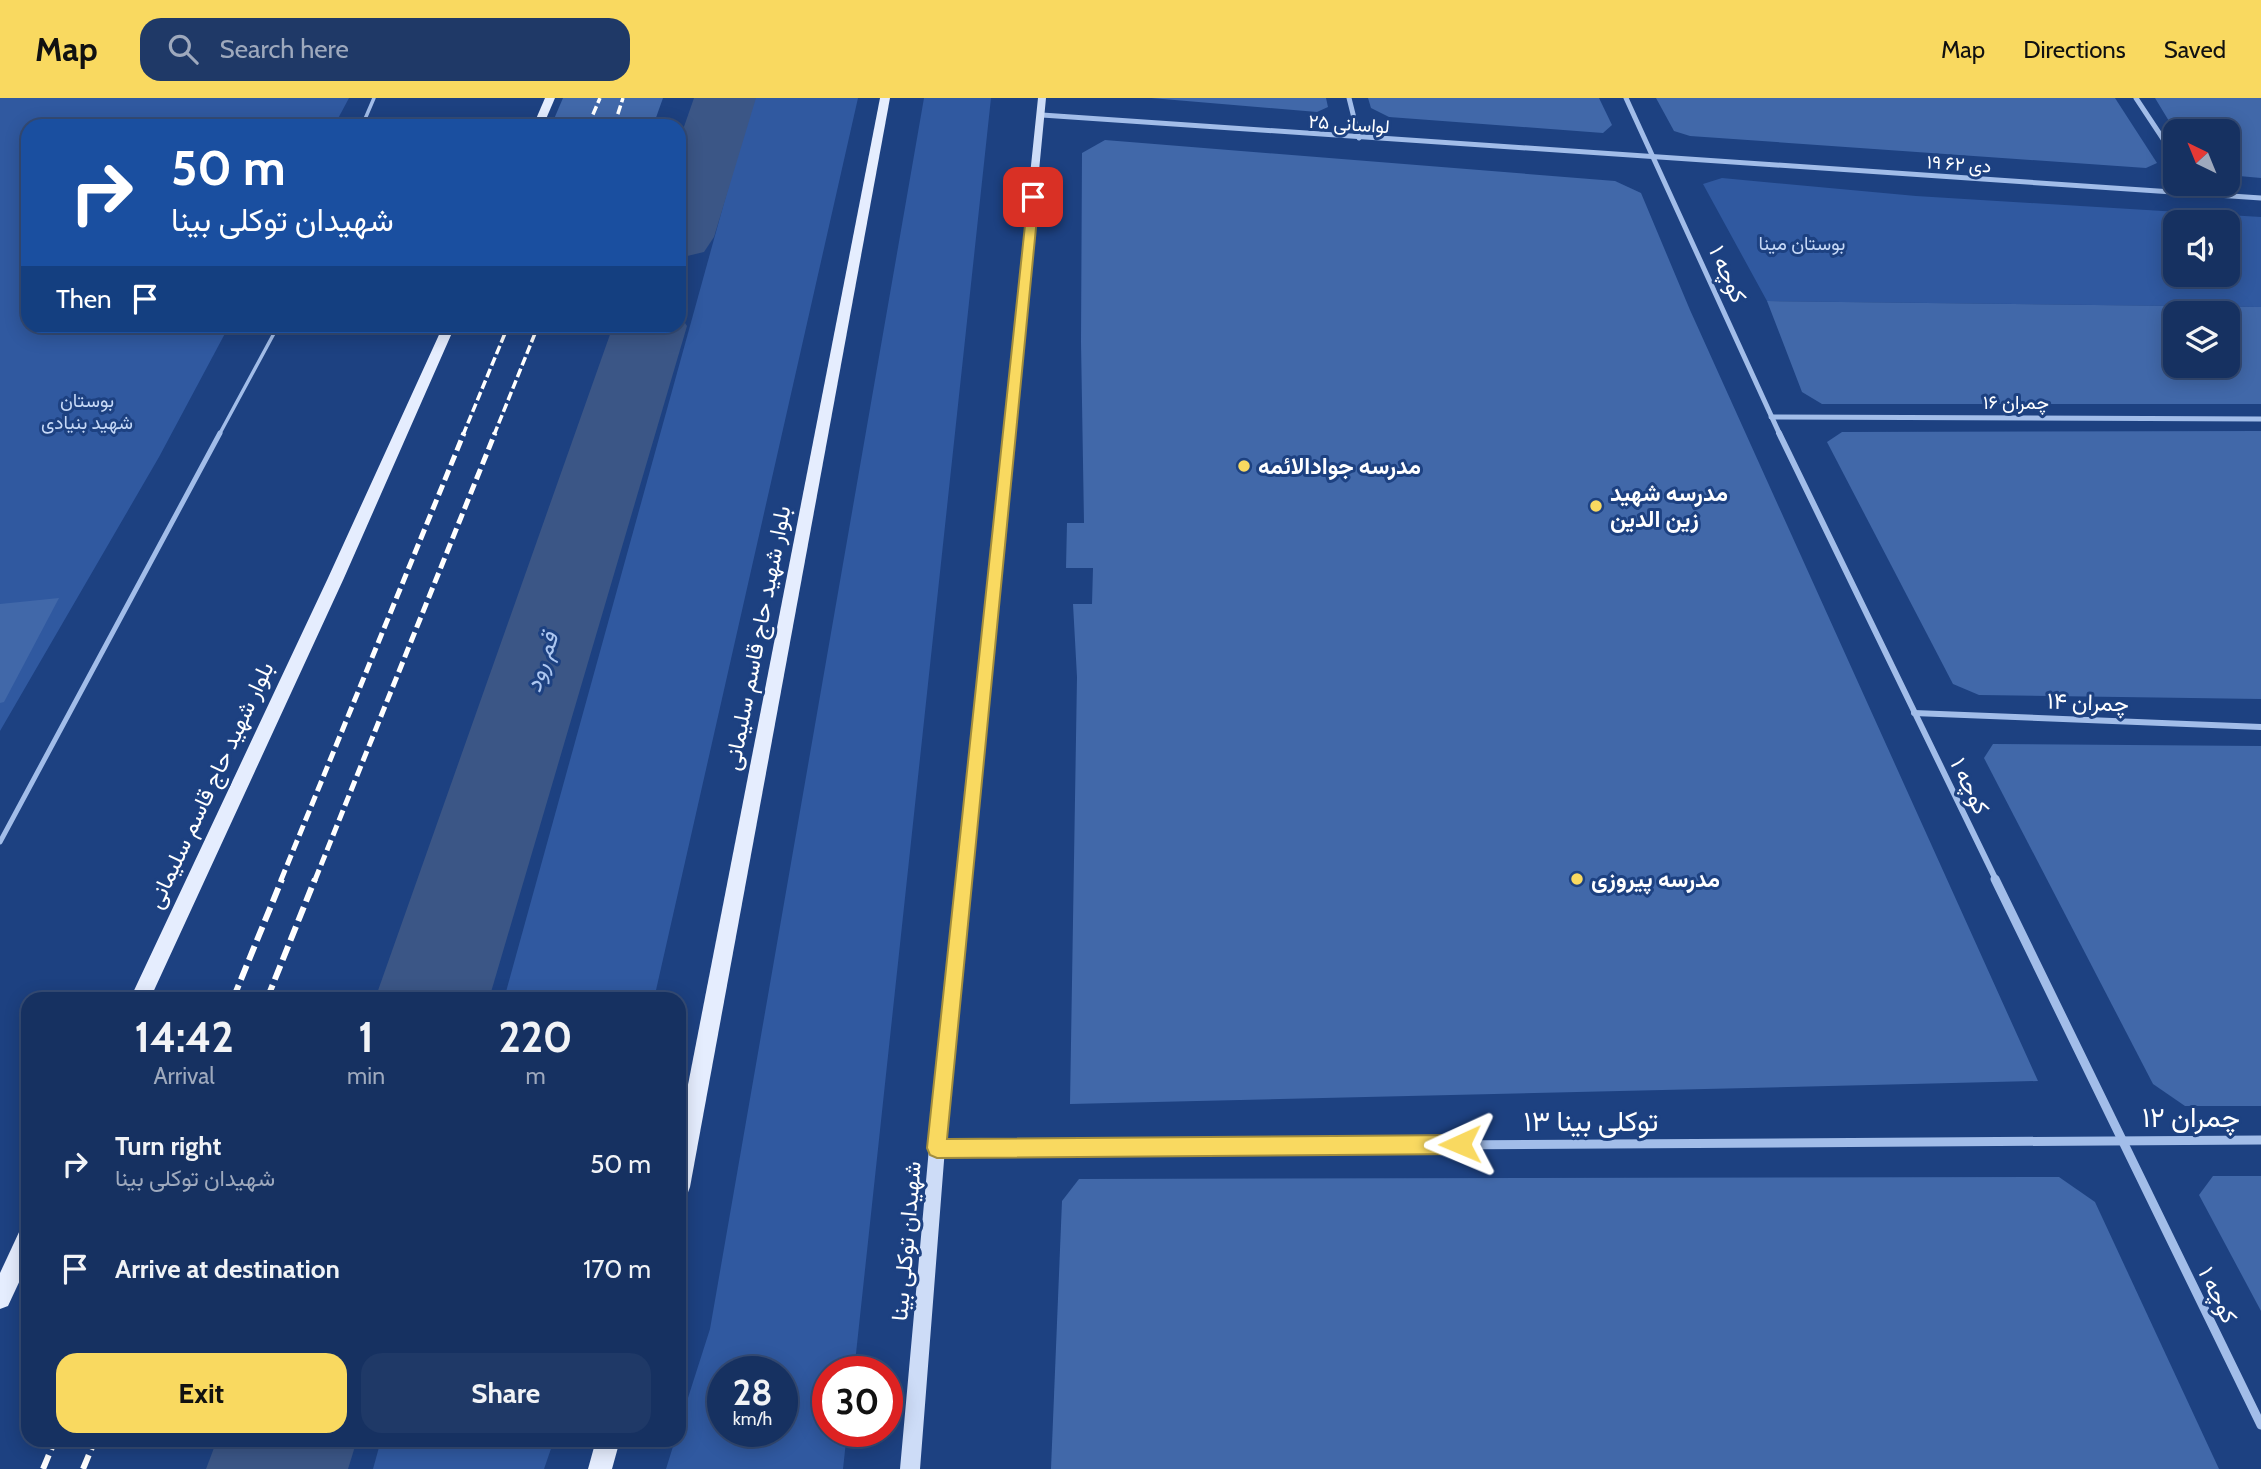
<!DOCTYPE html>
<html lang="en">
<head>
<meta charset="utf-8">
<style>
	:root { --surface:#163161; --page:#1f3967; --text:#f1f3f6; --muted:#9ea9bd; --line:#354c76; --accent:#f9d960 }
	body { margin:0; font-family:Cabin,Vazirmatn,sans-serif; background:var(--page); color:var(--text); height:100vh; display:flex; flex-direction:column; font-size:26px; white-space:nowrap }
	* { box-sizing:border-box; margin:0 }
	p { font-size:23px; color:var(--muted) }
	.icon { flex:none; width:38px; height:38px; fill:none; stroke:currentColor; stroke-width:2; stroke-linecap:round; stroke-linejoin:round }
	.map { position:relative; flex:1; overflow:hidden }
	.details { position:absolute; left:21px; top:894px; width:665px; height:455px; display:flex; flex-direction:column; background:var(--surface); border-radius:21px; box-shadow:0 4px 18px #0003,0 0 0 2px var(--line) }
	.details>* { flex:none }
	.guide { position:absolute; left:21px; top:21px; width:665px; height:214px; border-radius:21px; box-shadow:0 4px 18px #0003,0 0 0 2px var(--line); background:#1a4fa0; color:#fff; overflow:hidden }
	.needle { width:46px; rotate:317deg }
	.buttons { position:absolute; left:2163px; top:21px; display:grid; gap:14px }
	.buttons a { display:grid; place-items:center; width:77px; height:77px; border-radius:14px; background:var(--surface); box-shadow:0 4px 18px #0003,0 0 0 2px var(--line); font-size:35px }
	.speed { position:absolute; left:707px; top:1258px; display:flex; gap:14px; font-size:35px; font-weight:700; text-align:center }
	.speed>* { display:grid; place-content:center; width:91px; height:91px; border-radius:50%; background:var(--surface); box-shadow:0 4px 18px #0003,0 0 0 2px var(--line); line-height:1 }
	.speed small { font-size:18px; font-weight:400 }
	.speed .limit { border:10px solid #d22; background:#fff; color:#111 }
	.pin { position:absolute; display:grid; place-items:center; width:60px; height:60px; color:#fff; margin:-30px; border-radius:14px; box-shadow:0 4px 10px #0006 }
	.me { position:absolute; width:77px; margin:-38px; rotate:269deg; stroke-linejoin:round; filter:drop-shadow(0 0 5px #0008) }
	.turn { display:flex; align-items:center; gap:24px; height:147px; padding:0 35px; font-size:32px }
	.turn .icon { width:91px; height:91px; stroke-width:2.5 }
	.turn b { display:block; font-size:49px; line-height:60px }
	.then { display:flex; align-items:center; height:66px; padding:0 35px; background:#0003; gap:14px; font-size:26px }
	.eta { display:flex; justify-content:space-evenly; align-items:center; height:119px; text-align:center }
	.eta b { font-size:42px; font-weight:800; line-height:49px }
	.cta { display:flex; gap:14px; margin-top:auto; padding:14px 35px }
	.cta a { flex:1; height:80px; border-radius:21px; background:var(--accent); color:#111; font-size:28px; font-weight:800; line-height:80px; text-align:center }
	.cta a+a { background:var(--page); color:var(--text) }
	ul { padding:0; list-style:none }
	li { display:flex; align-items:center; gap:21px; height:105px; padding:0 35px }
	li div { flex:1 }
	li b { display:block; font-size:26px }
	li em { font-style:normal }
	header { display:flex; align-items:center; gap:42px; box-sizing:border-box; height:98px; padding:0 35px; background:var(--accent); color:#111 }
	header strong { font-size:33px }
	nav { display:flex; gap:38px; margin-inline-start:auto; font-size:24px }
	.search { width:490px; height:63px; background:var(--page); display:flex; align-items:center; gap:18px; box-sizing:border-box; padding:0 24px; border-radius:21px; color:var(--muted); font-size:26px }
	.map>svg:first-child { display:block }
</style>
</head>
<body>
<header>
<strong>Map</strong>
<div class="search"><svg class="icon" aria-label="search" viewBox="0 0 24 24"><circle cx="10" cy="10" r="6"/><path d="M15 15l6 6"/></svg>Search here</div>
<nav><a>Map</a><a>Directions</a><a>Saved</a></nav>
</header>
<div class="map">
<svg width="2261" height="1371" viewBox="0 0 2261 1371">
	<rect width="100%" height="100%" fill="#1d4181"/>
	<g fill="#3059a0" fill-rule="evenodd">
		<path d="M0,0H349L334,28H28V228H229L159,359L0,633Z"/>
		<path d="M753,0H858L654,901H504Z"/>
		<path d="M924,0H991L854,1274H828V1334H847L843,1371H666L675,1342H679V1328L710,1231ZM782,1274V1334H723V1274Z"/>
		<path d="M1722,80L1916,98L2261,119V209L1767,203L1703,86ZM2175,124H2228V177H2175Z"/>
		<path d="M381,1342H554L544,1371H373Z"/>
	</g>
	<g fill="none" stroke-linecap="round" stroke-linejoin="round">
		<g fill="#3b5686" fill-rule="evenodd">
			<path d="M694,0H756L714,139L704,154L679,160V43Z"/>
			<path d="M679,216L687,228L489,901H375L613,228H679Z"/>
			<path d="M217,1342H357L348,1371H206Z"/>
		</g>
	</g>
	<g fill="#4168a9" fill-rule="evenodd">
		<path d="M563,0H663L653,28H551Z"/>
		<path d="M1151,0H1326L1328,9L1317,14Z"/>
		<path d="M1368,0H1599L1612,27L1603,35L1389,19L1371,10Z"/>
		<path d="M1656,0H2115L2157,65L2146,70L1690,38L1674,33Z"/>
		<path d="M2155,0H2261V80L2228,77V33H2175Z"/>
		<path d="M1105,42L1615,83L1641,95L1690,212L2038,983L1070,1006L1077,579L1073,506H1092L1093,470H1066L1067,425H1084L1081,244L1082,55Z"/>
		<path d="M1767,203L2261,209V306H1822L1802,294ZM2175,215H2228V268H2175Z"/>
		<path d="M2261,333V601L1979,597L1953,586L1827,344L1842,334Z"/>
		<path d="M59,500L4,604L0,605V506Z"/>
		<path d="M1993,646L2261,648V1008H2185L2153,986L1984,660Z"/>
		<path d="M2213,1078H2261V1213L2199,1097Z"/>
		<path d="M2059,1079L2095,1104L2219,1371H1051L1062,1103L1079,1081Z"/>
	</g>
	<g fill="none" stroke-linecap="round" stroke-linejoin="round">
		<g stroke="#a2bde9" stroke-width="3.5">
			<path d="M362,28L374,0"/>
			<path d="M219,337L278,228"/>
		</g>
		<path stroke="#a2bde9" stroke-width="5" d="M0,744L220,335"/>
		<g stroke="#a2bde9" stroke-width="5">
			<path d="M1349,0L1359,40"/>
			<path d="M1626,0L1780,337"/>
			<path d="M2136,0L2175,59"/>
			<path d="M1042,17L2261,100"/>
			<path d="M1771,319L2261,321"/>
		</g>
		<g stroke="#a2bde9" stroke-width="6">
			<path d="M1779,335L1996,782"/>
			<path d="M1914,615L2261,629"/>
		</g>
		<g stroke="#a2bde9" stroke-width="9">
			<path d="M1995,781L2261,1327"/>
			<path d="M937,1050L2261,1042"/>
		</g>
		<path fill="#cddcf7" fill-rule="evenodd" d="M1038,0H1046L945,1050L920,1371H900L929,1050Z"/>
		<g fill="#e5edfe" fill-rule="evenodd">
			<path d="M545,0H555L543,28H533Z"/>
			<path d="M880,0H890L690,1089L687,1097L679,1100V1033Z"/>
			<path d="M443,228H455L344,480L150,901H130L328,480Z"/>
			<path d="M28,1129V1165L8,1208L0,1211V1175L20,1132Z"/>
			<path d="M596,1342H620L612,1371H588Z"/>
		</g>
		<g stroke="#fff" stroke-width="3.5" stroke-dasharray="9 3.5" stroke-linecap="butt">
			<path d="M588,28L600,0"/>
			<path d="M614,28L623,0"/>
			<path d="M463,337L508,228"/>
			<path d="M494,337L538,228"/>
		</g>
		<g stroke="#fff" stroke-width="5" stroke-dasharray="11 5" stroke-linecap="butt">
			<path d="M281,782L464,335"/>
			<path d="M315,782L495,335"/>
		</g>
		<g stroke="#fff" stroke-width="6" stroke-dasharray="15 6" stroke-linecap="butt">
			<path d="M233,901L282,781"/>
			<path d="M267,901L315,781"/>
			<path d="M43,1371L55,1342"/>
			<path d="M83,1371L95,1342"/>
		</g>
	</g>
	<path fill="#f9d960" stroke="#a28d3e" stroke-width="2" d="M1033,96L1039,99L947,1041L1460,1037L1466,1040L1469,1046L1466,1053L1460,1056L937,1060L930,1057L927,1050L1028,99Z"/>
	<g fill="#f9d960" stroke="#1d4181" stroke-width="2.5">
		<circle cx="1244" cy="368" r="7"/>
		<circle cx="1596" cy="408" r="7"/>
		<circle cx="1577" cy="781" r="7"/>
	</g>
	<g text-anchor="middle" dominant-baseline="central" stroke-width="6" stroke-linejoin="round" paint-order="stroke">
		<g font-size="19" fill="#fff" stroke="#1d4181">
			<text transform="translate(1349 26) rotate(4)">لواسانی ۲۵</text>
			<text transform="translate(1959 66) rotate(4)">۱۹ دی ۶۲</text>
			<text x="2016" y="304">چمران ۱۶</text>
		</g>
		<g font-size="19" fill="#c6d9f7" stroke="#1d4181">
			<text x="1802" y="145">بوستان مینا</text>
			<text x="87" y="302">بوستان<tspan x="87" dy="22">شهید بنیادی</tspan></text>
		</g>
		<g font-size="23" fill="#fff" stroke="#1d4181">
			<text transform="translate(1728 176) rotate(66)">کوچه ۱</text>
			<text transform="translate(757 540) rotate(-79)">بلوار شهید حاج قاسم سلیمانی</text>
			<text transform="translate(2088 604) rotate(2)">چمران ۱۴</text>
			<text transform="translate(210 687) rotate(-65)">بلوار شهید حاج قاسم سلیمانی</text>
			<text transform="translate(1970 688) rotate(64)">کوچه ۱</text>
			<text transform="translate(906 1143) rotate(-85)">شهیدان توکلی بینا</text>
			<text transform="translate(2218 1197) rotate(64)">کوچه ۱</text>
		</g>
		<g font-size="23" font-weight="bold" fill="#fff" stroke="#1d4181" text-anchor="start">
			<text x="1258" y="368">مدرسه جوادالائمه</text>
			<text x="1610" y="395">مدرسه شهید<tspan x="1610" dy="26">زین الدین</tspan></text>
			<text x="1591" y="781">مدرسه پیروزی</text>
		</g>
		<g font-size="24" font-style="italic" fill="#adc7f1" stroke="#1d4181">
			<text transform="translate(541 564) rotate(-72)">قم رود</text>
		</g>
		<g font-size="28" fill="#fff" stroke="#1d4181">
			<text x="2191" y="1019">چمران ۱۲</text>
			<text x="1591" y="1023">توکلی بینا ۱۳</text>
		</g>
	</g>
</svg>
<div class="buttons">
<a><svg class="needle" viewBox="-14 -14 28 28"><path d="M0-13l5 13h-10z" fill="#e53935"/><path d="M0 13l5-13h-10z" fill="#9ea9bd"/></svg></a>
<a><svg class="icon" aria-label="sound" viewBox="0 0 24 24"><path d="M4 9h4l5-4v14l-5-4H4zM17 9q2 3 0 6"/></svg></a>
<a><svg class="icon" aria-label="layers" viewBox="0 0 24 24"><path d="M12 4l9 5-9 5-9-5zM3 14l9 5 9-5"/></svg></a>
</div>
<div class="speed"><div>28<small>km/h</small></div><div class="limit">30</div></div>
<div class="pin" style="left:1033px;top:99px;background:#d93025"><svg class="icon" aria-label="arrive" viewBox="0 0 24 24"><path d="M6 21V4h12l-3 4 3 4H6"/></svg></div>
<svg class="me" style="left:1460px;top:1046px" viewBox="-20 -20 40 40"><path d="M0-17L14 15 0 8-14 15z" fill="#f9d960" stroke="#fff" stroke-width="4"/></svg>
<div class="guide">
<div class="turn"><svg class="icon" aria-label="right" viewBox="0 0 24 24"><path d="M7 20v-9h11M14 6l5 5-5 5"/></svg><div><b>50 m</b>شهیدان توکلی بینا</div></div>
<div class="then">Then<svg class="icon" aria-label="arrive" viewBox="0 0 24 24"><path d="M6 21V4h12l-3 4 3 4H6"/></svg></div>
</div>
<section class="details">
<div class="eta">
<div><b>14:42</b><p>Arrival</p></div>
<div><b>1</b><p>min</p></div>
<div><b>220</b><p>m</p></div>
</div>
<ul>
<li><svg class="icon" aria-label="right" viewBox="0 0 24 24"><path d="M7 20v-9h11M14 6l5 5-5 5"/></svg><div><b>Turn right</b><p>شهیدان توکلی بینا</p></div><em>50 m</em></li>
<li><svg class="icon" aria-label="arrive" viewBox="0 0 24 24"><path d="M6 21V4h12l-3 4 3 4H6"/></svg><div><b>Arrive at destination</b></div><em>170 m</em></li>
</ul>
<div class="cta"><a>Exit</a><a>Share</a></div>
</section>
</div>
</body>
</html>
